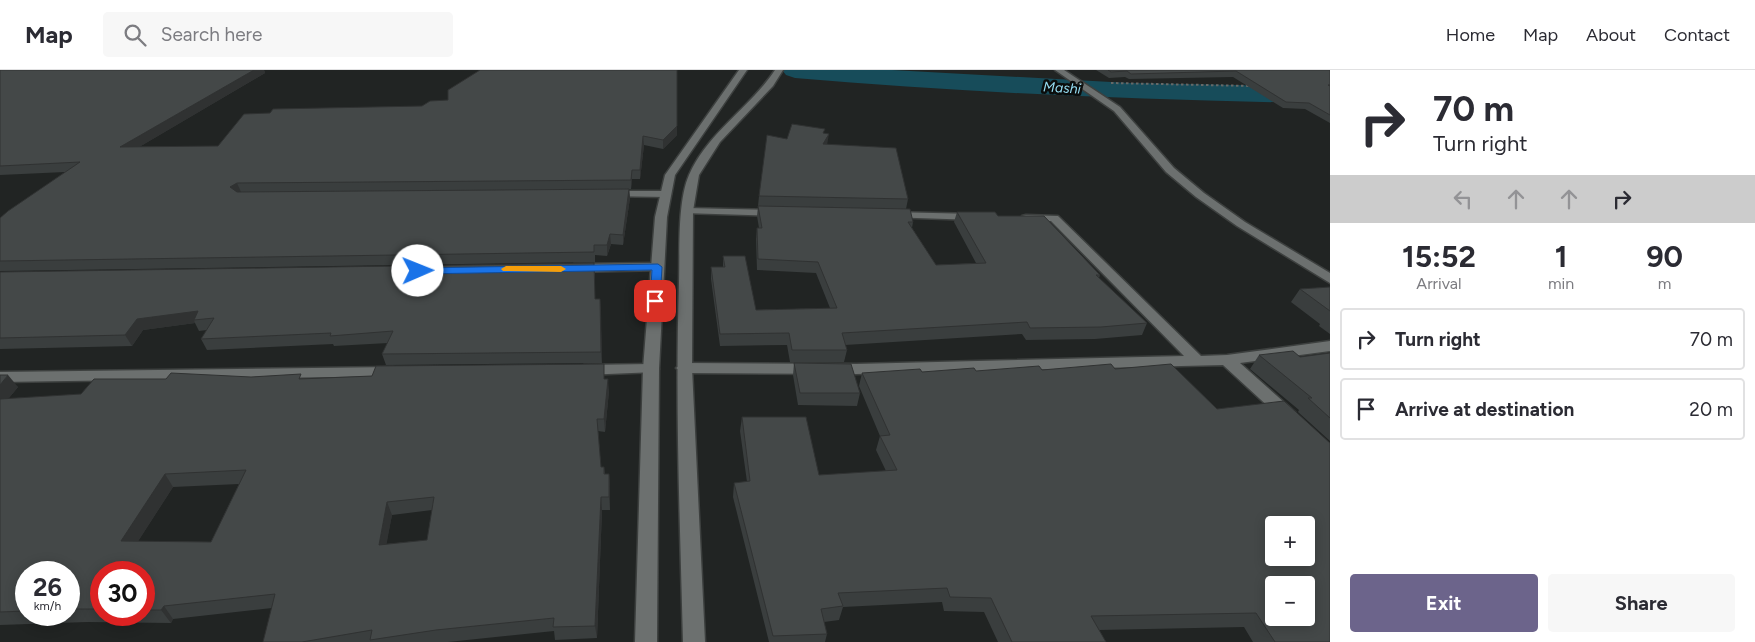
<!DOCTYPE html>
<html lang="en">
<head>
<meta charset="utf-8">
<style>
	:root { --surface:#fff; --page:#f7f7f7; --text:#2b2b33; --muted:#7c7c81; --line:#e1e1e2; --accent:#6c648b }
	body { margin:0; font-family:Figtree,sans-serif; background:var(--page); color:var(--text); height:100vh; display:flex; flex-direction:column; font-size:19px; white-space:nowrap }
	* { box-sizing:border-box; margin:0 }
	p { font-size:16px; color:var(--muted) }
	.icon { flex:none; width:28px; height:28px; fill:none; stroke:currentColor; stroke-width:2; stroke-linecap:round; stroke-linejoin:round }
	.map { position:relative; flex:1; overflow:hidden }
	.panel { display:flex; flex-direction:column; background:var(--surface); width:425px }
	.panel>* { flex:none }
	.hud { background:#fff; color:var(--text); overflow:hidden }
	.controls { position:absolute; left:1265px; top:446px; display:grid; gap:10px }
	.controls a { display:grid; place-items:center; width:50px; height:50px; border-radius:5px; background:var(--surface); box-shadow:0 2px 12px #0003; font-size:25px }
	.speed { position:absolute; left:15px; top:491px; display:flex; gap:10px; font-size:25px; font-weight:700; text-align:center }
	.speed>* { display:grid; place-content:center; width:65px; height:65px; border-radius:50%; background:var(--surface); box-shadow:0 2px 12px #0003; line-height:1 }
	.speed small { font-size:12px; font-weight:400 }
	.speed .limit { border:8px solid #d22; background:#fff; color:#111 }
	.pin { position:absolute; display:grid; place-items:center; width:42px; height:42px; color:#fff; margin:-21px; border-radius:10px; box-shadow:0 2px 8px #0006 }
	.me { position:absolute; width:55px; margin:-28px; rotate:89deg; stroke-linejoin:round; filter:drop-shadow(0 0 4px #0008) }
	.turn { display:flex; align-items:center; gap:18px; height:105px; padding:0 20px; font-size:22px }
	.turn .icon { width:65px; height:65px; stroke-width:2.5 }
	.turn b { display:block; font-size:35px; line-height:42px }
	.lanes { display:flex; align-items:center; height:48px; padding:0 20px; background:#0003; justify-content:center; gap:25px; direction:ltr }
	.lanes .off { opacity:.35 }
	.eta { display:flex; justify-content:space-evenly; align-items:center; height:85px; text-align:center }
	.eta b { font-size:30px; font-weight:700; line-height:35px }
	.cta { display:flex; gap:10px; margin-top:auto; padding:10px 20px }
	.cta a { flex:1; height:58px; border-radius:5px; background:var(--accent); color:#fff; font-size:20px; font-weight:700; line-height:58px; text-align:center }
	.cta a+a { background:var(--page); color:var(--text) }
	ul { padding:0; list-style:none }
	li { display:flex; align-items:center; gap:15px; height:62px; margin:0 10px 8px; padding:0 10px; border:2px solid var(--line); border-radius:5px }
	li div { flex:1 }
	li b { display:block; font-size:19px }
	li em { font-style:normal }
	header { display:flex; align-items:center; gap:30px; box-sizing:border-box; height:70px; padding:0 25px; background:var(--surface); border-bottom:1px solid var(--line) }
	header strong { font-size:24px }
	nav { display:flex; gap:28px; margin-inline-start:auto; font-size:18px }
	.search { width:350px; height:45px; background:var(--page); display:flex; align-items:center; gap:12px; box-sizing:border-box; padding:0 18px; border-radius:5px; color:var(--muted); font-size:19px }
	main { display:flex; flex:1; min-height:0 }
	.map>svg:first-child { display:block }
</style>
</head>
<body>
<header>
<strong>Map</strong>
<div class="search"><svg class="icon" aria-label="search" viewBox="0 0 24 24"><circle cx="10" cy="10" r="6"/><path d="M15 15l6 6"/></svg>Search here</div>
<nav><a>Home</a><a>Map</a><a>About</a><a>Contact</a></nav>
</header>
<main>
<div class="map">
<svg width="1330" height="572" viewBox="0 0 1330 572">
	<rect width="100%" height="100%" fill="#212423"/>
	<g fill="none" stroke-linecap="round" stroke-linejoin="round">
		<path fill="#174c5a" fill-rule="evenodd" d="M782,0H892L1129,13L1330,17V33C1151,31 973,23 795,8L786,5Z"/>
		<defs>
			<g id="minor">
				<path d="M1055,0H1064L1120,37L1174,98L1204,123L1245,152L1330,203V213L1237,156L1196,127L1166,102L1114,41Z"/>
				<path d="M610,121H666L671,124L666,127L606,126L605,124Z"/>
				<path d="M687,138L778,140L784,143L778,146L683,143V139Z"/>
				<path d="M891,142L976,144L982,147L976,150L887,147L885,145Z"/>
				<path d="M1026,145L1058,146L1201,286L1227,285L1330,271V281L1240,293L1295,342L1297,346L1295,350H1283L1223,295L856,304L684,303L676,298L684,293L856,294L1184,286L1051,151L1022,150V146Z"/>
				<path d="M657,193L663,197L662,200L574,202L568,198L574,194Z"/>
				<path d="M651,294L659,299L656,302L584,305L576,300L584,295Z"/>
				<path d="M393,297L398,298L401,302L398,306L0,312V302Z"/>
			</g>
			<g id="secondary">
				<path d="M739,0H747L675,105L667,147L659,299L657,572H635L643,299L655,147L665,105Z"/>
				<path d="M775,0H783L773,16L720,72L699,105L693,141L692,298L705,572H683C680,452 675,333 679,213C680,183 677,132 689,105C708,62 750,38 775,0Z"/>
			</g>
		</defs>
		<use href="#minor" stroke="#3d403f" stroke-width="3"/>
		<use href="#secondary" stroke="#3d403f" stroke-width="3"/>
		<path stroke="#666968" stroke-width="2" stroke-dasharray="2.5 2.5" stroke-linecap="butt" d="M1111,13L1252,16"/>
		<use href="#minor" fill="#6c706f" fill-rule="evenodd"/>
		<use href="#secondary" fill="#6c706f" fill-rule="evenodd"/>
	</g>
	<g fill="#3a3e3e" fill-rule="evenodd">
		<path d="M0,0H264L265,3L139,77L218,76L677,65L663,79L644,75L640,109H632L631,119H629L630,128L623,175L611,174L607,186L595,185V192L0,201V148L65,102L0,105Z"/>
		<path d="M1096,0H1330V53L1305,39L1283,38L1233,7L1129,9L1125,7L1109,8Z"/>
		<path d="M824,64L827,74L908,129L906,139L913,152L912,158L936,195L976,193L954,152L957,142L998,146L1100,205L1099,208L1147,253L1142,265L1095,269L1026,270L1022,264L845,275L847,280L844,292H790L787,275L720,276L711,209V197H723V186L756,240L830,238L816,203L757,200L756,169L757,158H759L757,146L759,126L787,69Z"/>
		<path d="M0,202L595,203V229H600L602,293L386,295L382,284L388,273L334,276L333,274L207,280L201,269L207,260L199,261L195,253L143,260L132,276L0,279Z"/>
		<path d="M1330,217V264L1319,256L1320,254L1291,232L1300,219Z"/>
		<path d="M1330,283V371L1298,342L1299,340L1250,299L1259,285L1300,287Z"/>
		<path d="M794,293L860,323L857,336L798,335L793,305Z"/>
		<path d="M1042,300L1330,572H1253L1244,557L1099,560L1106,572H998L984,542L944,541L942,532L843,537L839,550L824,552L827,564L825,572H769L733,427L734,413L747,412L740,361L742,347L819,405L886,401L876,380L880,366L859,316L862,303Z"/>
		<path d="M0,305L18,317L8,329L81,324L166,309H605L609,321L605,362L598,361L601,397H604L605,404H609L610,417V440H602L597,568L555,570L554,561L448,572H263L272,538L173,549L171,553L87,552L0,555ZM239,414L211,472L138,471L173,417ZM432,440L427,470L386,474L392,445ZM26,502H69V545H26ZM101,502H144V545H101Z"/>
	</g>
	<g fill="#303232">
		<path d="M254,0H264L265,3L124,86L120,77Z"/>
		<path d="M677,56V65L663,79V70Z"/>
		<path d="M829,64L827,75L823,74Z"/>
		<path d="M643,66L644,75L640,109V100Z"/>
		<path d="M632,100V109L631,119V110Z"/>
		<path d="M237,113L241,122L233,126L230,117Z"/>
		<path d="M629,119L630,128L623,175V165Z"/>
		<path d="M610,164L611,174L607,186V175Z"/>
		<path d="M600,229L601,239L602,293L601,282Z"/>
		<path d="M198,241L194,250L195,253L143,260L132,276L125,265L137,249Z"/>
		<path d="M8,305L18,317L0,339V315Z"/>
		<path d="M608,309L609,321L605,362L604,349Z"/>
		<path d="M165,404L173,417L130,484L121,471Z"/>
		<path d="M609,404L610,417V440L609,427Z"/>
		<path d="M601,427L602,440L597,568L595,556Z"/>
		<path d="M387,432L392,445L384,488L379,475Z"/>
		<path d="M164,536L173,549L171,553L161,540Z"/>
	</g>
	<g fill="#444848" stroke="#303232" fill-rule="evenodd">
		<path d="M0,0H254L120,77L218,76L244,44L270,43L273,39L422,36L430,31L448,30V20L480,0H677V56L663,70L643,66L640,100H632L631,110L237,113L230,117L237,122L629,119L623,165L610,164L607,175H594V182L0,191V148L8,141L80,92L0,96Z"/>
		<path d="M1108,0H1330V15H1328L1330,16V45L1309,33L1286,32L1236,1L1131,4L1127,1L1111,2Z"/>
		<path d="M792,54L825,59L823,63L829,64L823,74L896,78L908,129L759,126L767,65L787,69Z"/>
		<path d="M758,136L910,139L913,152H908L936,195L986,193L957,142H995L998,146H1044L1100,205H1096L1147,253L1101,257L1030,258L1027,252L842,263L847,280H792L789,263L720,264L711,197H725L723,186H745L756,240L837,238L818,192L758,189L757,158H762Z"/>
		<path d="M594,193L595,229H600L601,282L382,284L393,261L330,266L331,263L201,269L214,248L194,250L198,241L137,249L125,265L0,268V202Z"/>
		<path d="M1330,217V241L1300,219Z"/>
		<path d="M1293,281L1300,287L1330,283V348L1308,328H1312L1259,285Z"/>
		<path d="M794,293L851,294L860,323H800Z"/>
		<path d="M604,294V309H608L604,349H597L601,397H604V404H609V427H601L595,556L553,557L554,548L436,560L370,570L372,560L302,572H263L275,524L164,536L161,540H144V502H101V539H69V502H26V541L0,542V329L81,324L94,309H166L171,303L251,307L301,304L299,309L372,306L376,296ZM246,400L211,472L121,471L165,404ZM434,427L427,470L379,475L387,432Z"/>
		<path d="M1111,294L1115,299L1171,294L1217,339L1284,331L1330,373V572H1275L1256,543L1091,546L1106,572H1012L991,528L950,527L947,518L838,523L843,536L821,539L827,564L773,566L734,413L750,411L742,347H806L819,405L897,400L880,366L890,365L862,303L920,299L922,302L974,298L976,301L1039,296L1042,300ZM1274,455H1306V488H1274ZM1274,515H1306V548H1274Z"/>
		<path d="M0,305H8L0,315Z"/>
	</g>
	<path fill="#1a73e8" stroke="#114b97" d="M658,194L662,197L660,231L655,234L650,231L652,200L418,204L413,201L418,198Z"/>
	<path fill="#f59e0b" d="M506,196H561L566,199L561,202L503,201L501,199Z"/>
	<g text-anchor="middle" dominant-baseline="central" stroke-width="5" stroke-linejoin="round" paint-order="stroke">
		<g font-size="14" font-style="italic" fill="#96def4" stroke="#0b0d0c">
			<text transform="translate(1062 18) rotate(4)">Mashi</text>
		</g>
	</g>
</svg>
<div class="controls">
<a>+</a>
<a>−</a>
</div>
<div class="speed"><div>26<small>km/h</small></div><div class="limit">30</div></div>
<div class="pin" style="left:655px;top:231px;background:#d93025"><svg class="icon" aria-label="arrive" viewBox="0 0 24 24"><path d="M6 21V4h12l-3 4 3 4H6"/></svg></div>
<svg class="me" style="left:418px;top:201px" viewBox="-20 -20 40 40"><circle r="19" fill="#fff"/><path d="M0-13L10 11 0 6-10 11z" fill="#1a73e8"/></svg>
</div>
<section class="panel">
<div class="hud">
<div class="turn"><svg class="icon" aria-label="right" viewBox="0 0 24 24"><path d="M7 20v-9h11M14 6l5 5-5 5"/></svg><div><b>70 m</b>Turn right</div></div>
<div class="lanes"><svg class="icon off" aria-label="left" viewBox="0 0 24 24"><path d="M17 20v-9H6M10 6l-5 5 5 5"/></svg><svg class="icon off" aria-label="ahead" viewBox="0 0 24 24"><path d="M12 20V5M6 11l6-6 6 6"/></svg><svg class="icon off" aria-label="ahead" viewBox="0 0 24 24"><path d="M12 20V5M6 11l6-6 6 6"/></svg><svg class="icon" aria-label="right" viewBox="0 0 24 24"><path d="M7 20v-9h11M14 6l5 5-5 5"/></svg></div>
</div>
<div class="eta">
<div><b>15:52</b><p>Arrival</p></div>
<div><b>1</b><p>min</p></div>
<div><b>90</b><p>m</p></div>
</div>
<ul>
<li><svg class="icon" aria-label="right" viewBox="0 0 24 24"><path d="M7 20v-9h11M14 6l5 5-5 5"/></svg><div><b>Turn right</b></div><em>70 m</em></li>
<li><svg class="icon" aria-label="arrive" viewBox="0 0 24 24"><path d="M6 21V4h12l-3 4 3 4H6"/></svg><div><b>Arrive at destination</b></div><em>20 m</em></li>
</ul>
<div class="cta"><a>Exit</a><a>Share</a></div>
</section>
</main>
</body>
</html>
